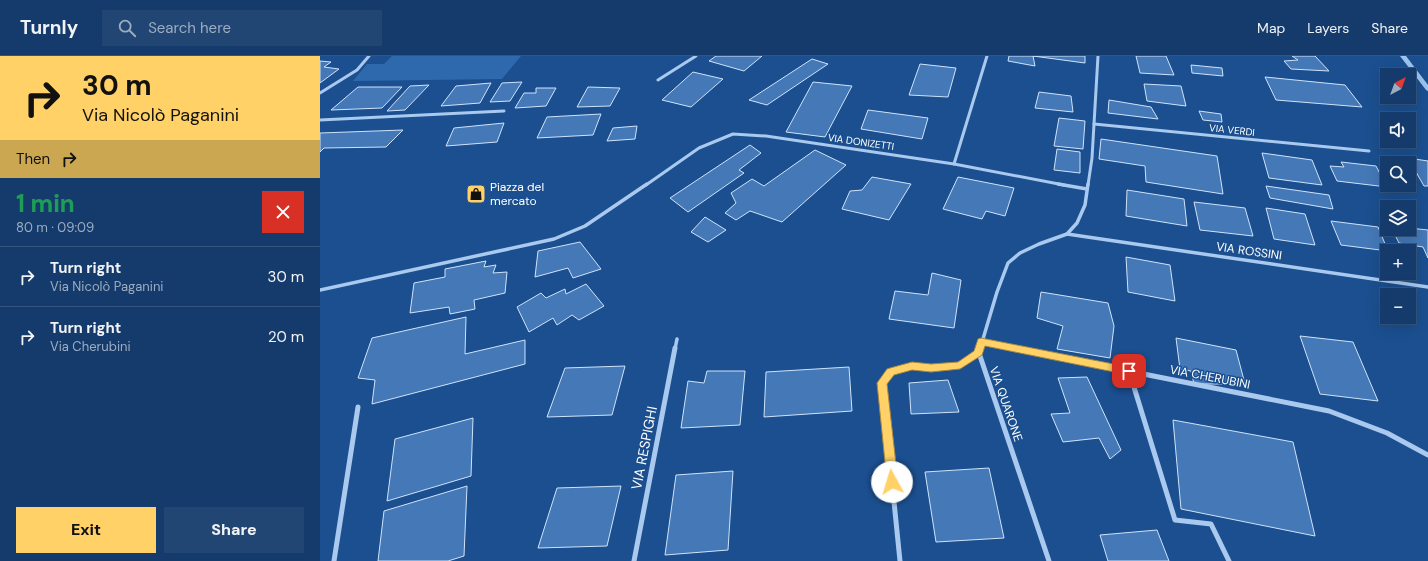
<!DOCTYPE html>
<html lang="en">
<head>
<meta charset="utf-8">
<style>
	:root { --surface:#143b6b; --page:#214673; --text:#f1f3f6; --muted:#9dadc1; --line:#33557e; --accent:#ffd166 }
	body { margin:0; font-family:"DM Sans",sans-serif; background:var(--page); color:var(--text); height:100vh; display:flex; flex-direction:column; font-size:15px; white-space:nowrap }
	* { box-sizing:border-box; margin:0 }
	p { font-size:13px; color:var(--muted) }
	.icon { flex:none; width:22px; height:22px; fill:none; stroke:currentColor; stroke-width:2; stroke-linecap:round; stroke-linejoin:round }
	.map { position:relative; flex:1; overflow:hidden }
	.details { display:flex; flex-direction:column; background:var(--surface); width:320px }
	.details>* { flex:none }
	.top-card { background:#ffd166; color:#111; overflow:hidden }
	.needle { width:26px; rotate:41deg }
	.fabs { position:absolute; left:1060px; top:12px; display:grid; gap:8px }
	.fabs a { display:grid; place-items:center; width:36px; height:36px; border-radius:0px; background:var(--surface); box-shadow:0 4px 16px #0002,0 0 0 1px var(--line); font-size:20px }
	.pin { position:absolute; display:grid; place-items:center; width:34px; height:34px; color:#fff; margin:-17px; border-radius:8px; box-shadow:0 2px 6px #0006 }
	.me { position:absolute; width:44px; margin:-22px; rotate:354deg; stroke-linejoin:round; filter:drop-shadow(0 0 3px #0008) }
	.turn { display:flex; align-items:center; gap:14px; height:84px; padding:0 16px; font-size:18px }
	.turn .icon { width:52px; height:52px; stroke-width:2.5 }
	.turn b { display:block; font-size:28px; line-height:34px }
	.then { display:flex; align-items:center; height:38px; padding:0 16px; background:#0003; gap:8px; font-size:15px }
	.round { display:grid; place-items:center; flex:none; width:42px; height:42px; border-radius:0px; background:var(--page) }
	.overview { display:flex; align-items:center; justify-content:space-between; height:68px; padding:0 16px }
	h1 { font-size:24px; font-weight:800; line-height:30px; color:#1e9e55 }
	.button { display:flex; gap:8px; margin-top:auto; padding:8px 16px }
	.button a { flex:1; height:46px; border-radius:0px; background:var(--accent); color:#111; font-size:16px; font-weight:800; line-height:46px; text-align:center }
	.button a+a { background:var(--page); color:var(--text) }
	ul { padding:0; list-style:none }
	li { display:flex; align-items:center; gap:12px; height:60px; padding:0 16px; border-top:1px solid var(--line) }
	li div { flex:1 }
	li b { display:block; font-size:15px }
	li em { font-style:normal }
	header { display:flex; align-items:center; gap:24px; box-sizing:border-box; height:56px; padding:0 20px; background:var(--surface); border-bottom:1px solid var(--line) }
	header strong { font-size:19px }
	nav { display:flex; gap:22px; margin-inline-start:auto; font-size:14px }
	.search { width:280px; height:36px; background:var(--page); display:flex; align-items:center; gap:10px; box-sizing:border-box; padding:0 14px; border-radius:0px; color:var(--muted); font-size:15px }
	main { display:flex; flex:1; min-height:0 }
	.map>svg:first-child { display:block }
</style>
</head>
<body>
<header>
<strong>Turnly</strong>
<div class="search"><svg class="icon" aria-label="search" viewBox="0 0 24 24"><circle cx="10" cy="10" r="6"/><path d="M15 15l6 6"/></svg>Search here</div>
<nav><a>Map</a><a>Layers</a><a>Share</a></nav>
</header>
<main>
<section class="details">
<div class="top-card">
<div class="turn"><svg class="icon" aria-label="right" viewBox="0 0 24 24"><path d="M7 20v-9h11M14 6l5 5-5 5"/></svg><div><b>30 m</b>Via Nicolò Paganini</div></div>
<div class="then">Then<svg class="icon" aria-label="right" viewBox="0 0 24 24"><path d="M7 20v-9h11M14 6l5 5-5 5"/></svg></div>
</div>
<div class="overview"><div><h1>1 min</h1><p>80 m · 09:09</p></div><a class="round" style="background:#d93025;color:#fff"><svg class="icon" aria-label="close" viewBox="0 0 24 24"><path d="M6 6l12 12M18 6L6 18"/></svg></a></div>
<ul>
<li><svg class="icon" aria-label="right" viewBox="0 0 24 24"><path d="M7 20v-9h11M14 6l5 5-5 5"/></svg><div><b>Turn right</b><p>Via Nicolò Paganini</p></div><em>30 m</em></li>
<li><svg class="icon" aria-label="right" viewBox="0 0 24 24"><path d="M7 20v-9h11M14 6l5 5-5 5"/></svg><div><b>Turn right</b><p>Via Cherubini</p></div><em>20 m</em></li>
</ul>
<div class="button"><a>Exit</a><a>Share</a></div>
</section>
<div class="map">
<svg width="1108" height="505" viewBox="0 0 1108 505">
	<rect width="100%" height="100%" fill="#1b4f8f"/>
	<path fill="#2e69ad" d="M72,0H201L182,23L33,25L47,8H64Z"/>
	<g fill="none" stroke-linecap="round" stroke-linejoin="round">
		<path fill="#9cc4f0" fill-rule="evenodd" d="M1080,0H1086L1108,29V35L1106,34Z"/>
	</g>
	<g fill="#4478b7" stroke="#cfe3fa">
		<path d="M396,0H442L424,15L389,5Z"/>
		<path d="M689,0H765V7L713,0L715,10L688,5Z"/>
		<path d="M816,0H846L854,19L820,17Z"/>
		<path d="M972,0H995L1009,15L971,13L964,5L978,4Z"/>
		<path d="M492,3L508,8L447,49L429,44Z"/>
		<path d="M0,5L11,6L4,11L19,13L0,27Z"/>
		<path d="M600,8L636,12L628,41L589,39Z"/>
		<path d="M871,9L902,12L903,20L872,17Z"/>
		<path d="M373,16L403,23L371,51L342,44Z"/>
		<path d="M945,21L1025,29L1042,51L956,44Z"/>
		<path d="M202,26L190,45L170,46L182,27Z"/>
		<path d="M493,26L532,30L505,81L466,76Z"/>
		<path d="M171,27L160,47L121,50L136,30Z"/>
		<path d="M824,28L861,30L866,50L827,45Z"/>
		<path d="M109,29L85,54L67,55L90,30Z"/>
		<path d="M38,31H82L62,52L11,54Z"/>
		<path d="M268,31L300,32L290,50L257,51Z"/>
		<path d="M216,32H236L226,50L195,52L204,37H216Z"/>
		<path d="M719,36L751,40L753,56L715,52Z"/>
		<path d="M789,44L831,51L838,63L788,57Z"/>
		<path d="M548,54L608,62L602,83L541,73Z"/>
		<path d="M879,55L901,58L902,66L883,64Z"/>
		<path d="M281,58L273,79L217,82L227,61Z"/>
		<path d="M739,62L765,65L763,93L734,90Z"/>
		<path d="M184,67L177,86L126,90L134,72Z"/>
		<path d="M317,70L315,83L287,85L293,72Z"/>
		<path d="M83,74L66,91L4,92L0,96V77Z"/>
		<path d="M781,83L897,100L903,138L826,126L825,110L779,103Z"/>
		<path d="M430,89L441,97L419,114L424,117L368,156L350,142Z"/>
		<path d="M737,93L760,96V117L734,114Z"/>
		<path d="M495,94L526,109L462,166L430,155L416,164L405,157L416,147L411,137L432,123L444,130Z"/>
		<path d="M942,97L992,104L1002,129L949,122Z"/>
		<path d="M1088,102L1108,105V130H1104Z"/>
		<path d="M1021,106L1056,110L1067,131L1017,125L1010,110L1024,111Z"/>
		<path d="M552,121L591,128L569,164L522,153L530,135L542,134Z"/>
		<path d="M638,121L694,132L685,160L666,155L662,163L623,153Z"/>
		<path d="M946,130L1009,139L1013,153L950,142Z"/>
		<path d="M807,134L864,143L867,170L806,160Z"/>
		<path d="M874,146L925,152L933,180L880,174Z"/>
		<path d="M946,152L985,158L995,189L954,183Z"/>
		<path d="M385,161L406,174L388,186L371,176Z"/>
		<path d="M1011,165L1058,171L1068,195L1021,189Z"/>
		<path d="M1089,172L1108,174V202L1103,191L1079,187L1072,173H1089Z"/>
		<path d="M260,186L281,213L253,222L248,212L215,221L218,195Z"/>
		<path d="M806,201L850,209L855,245L808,236Z"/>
		<path d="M166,205L164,211L176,209L173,217L187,216L185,237L154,244L155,253L130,258L129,251L90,257L94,227L125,221V213Z"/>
		<path d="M612,217L641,224L634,272L569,263L575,235L608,239Z"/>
		<path d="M266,228L284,250L259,264L252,259L237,269L233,262L209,276L197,251L221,237L226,242L245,233L246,238Z"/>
		<path d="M721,236L788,247L794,270L790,302L737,293L743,270L717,262Z"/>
		<path d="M146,261L145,298L205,284V308L52,348L55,324L38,322L52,282Z"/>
		<path d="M980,280L1033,286L1058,345L1000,338Z"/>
		<path d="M856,282L916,294L925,328H874L871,315L860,313Z"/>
		<path d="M305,310L292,359L227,361L245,312Z"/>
		<path d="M529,311L532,355L444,361L446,316Z"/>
		<path d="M387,315H425L420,369L361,372L368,325L384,327Z"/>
		<path d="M767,321L801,394L790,403L779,382L743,386L731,358L750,357L738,322Z"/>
		<path d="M628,324L639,356L591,358L589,327Z"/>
		<path d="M153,362L151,420L67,445L75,383Z"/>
		<path d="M853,364L973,386L995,480L861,453Z"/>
		<path d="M669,412L684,482L616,486L605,416Z"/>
		<path d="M413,415L408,494L345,499L356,419Z"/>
		<path d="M147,430L144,500L128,505H58L64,455Z"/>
		<path d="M301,430L287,490L218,492L237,432Z"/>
		<path d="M837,474L849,505H788L780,479Z"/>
	</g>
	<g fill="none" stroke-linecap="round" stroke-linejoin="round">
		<g stroke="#a9c9ee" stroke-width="3">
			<path d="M338,24L376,0"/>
			<path d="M0,37L37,14L49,0"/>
			<path d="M0,64L184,55"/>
			<path d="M774,68L1049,95"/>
			<path d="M634,108L667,0"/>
			<path d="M326,129L379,92L413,78L446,80L634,108L744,129"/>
			<path d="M768,129L772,102L778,0"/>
		</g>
		<g stroke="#a9c9ee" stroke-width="3.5">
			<path d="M738,128L767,133"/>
			<path d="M747,178L1108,231"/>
			<path d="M0,234L234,183L265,170L327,128"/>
			<path d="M661,286L698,293"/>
			<path d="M355,293L357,283"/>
			<path d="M660,293L677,236L688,207L700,197L719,188L747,178L757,167L765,149L768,128"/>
		</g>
		<g stroke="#a9c9ee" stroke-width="5">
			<path d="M660,292L659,297L729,505"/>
			<path d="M693,292L1009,355L1067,377L1108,399"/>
			<path d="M809,315L855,464L891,468L909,505"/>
			<path d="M14,505L38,351"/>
			<path d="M314,505L355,292"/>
			<path d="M580,505L562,327L571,315L592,310L611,312L640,309L659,297"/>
		</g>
	</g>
	<path fill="#ffd166" stroke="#a68842" d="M661,282L809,311L813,313L814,315L813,318L809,319L665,290L662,299L640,313L611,316L592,314L574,319L567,328L578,426L576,430L572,431L568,430L567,426L557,327L567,313L570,312L592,306L611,308L638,306L654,295L658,283Z"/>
	<defs>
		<symbol id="shop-square" viewBox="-11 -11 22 22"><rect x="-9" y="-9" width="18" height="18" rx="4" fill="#ffd166" stroke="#1b4f8f"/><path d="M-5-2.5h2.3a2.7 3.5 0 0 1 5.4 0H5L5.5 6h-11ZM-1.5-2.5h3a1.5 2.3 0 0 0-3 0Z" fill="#111"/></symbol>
	</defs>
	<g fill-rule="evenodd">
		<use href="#shop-square" x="145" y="127" width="22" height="22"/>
	</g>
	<g text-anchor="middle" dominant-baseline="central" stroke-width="3" stroke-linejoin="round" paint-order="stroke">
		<g font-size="10" fill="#fff" stroke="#1b4f8f">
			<text transform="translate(912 74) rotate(6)">VIA VERDI</text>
			<text transform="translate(541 86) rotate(8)">VIA DONIZETTI</text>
		</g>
		<g font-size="12" fill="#fff" stroke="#1b4f8f" text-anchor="start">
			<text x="170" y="131">Piazza del<tspan x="170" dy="14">mercato</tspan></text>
		</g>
		<g font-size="12" fill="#fff" stroke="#1b4f8f">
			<text transform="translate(929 195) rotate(8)">VIA ROSSINI</text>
			<text transform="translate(890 321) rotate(11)">VIA CHERUBINI</text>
			<text transform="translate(686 348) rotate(71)">VIA QUARONE</text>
		</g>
		<g font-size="14" fill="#fff" stroke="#1b4f8f">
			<text transform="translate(324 392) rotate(-79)">VIA RESPIGHI</text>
		</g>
	</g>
</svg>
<div class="fabs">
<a><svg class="needle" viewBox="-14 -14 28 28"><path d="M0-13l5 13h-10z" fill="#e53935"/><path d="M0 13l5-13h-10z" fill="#9dadc1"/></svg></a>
<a><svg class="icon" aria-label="sound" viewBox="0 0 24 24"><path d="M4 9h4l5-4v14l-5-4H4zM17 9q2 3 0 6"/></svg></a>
<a><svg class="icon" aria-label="search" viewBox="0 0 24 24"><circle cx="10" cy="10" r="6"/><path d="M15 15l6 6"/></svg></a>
<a><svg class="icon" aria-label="layers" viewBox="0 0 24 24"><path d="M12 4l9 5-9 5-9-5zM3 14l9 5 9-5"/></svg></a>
<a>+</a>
<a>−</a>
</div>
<div class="pin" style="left:809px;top:315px;background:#d93025"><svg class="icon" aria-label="arrive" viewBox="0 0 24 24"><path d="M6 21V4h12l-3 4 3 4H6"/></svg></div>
<svg class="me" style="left:572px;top:426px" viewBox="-20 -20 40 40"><circle r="19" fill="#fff"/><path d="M0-13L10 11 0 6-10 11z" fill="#ffd166"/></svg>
</div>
</main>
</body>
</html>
